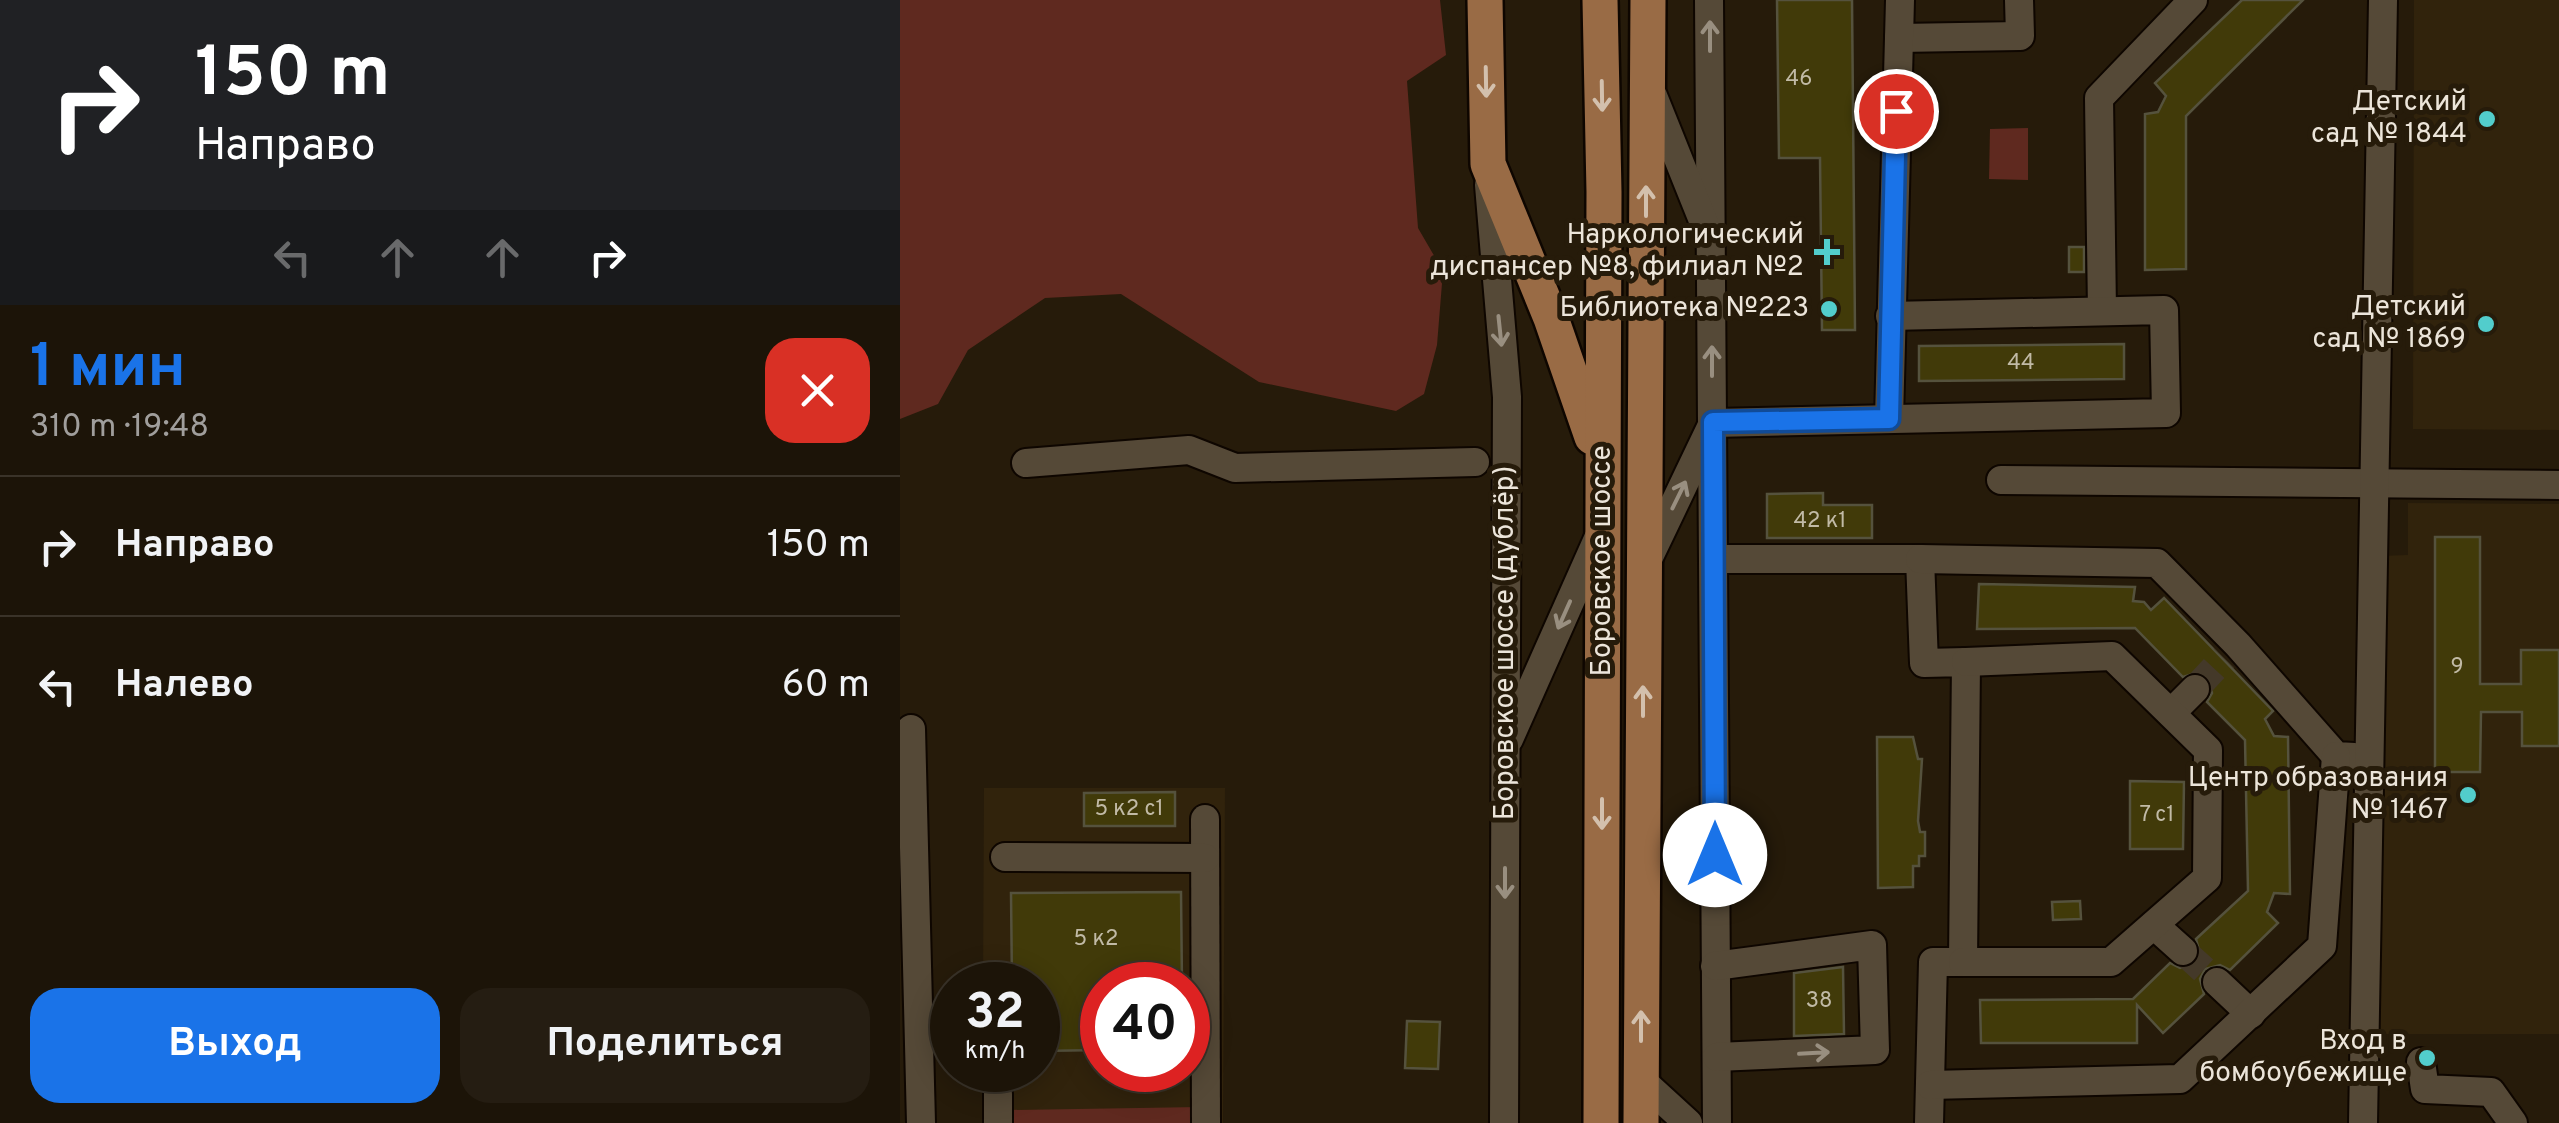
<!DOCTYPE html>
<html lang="ru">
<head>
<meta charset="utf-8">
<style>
	:root { --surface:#1c1408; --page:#251d12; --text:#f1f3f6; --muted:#a09e9c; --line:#3a3329; --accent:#1a73e8 }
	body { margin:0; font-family:Overpass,sans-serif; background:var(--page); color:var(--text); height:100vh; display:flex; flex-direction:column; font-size:38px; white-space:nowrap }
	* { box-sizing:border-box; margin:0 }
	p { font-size:32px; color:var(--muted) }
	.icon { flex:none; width:55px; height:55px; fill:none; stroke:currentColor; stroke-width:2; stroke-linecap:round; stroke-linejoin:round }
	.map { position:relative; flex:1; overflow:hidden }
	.sheet { display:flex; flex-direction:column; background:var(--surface); width:900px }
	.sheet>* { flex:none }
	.hud { background:#202124; color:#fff; overflow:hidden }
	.speed { position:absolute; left:30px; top:962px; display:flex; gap:20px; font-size:50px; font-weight:700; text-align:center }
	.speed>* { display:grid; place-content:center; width:130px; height:130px; border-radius:50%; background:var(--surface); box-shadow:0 5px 25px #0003,0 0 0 2px var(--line); line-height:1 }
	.speed small { font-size:25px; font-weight:400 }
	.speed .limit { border:15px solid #d22; background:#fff; color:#111 }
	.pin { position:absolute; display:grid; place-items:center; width:85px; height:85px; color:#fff; margin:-42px; border:5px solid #fff; border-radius:50%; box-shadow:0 2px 10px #0007 }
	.me { position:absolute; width:110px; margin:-55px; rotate:0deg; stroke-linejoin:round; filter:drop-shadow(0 0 8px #0008) }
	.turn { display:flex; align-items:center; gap:35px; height:210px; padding:0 30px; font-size:45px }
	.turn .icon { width:130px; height:130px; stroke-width:2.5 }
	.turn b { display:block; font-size:70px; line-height:85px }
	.lanes { display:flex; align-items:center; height:95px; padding:0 30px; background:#0003; justify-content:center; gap:50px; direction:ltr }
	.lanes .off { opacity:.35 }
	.round { display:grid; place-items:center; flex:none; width:105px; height:105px; border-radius:30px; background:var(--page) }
	.overview { display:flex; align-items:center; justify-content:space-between; height:170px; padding:0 30px }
	h1 { font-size:60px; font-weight:700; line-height:75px; color:var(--accent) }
	.button { display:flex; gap:20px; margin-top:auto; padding:20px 30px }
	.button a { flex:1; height:115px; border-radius:30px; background:var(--accent); color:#fff; font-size:40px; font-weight:700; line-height:115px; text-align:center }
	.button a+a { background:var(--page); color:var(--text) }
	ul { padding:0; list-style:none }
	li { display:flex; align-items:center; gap:30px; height:140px; padding:0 30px; border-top:2px solid var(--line) }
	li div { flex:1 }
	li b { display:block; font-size:38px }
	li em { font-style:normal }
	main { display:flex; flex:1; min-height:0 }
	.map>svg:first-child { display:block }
</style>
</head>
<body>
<main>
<section class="sheet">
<div class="hud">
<div class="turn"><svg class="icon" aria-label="right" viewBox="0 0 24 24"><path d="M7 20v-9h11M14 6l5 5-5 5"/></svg><div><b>150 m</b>Направо</div></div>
<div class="lanes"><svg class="icon off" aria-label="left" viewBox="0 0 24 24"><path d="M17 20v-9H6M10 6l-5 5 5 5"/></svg><svg class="icon off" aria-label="ahead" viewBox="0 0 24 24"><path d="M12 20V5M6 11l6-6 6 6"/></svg><svg class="icon off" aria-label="ahead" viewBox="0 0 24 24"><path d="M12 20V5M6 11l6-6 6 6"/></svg><svg class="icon" aria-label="right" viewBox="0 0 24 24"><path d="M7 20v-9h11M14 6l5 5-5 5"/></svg></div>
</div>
<div class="overview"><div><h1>1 мин</h1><p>310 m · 19:48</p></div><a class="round" style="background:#d93025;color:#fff"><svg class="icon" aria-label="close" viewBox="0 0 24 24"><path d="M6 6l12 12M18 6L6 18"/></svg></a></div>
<ul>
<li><svg class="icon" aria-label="right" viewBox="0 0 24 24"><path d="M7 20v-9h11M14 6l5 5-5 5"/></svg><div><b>Направо</b></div><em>150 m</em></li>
<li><svg class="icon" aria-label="left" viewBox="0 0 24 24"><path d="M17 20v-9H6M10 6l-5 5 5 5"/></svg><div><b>Налево</b></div><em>60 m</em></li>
</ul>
<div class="button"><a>Выход</a><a>Поделиться</a></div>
</section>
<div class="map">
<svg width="1659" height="1123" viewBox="0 0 1659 1123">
	<rect width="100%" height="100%" fill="#261b0a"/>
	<g fill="#31230c" fill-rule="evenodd">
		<path d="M1514,0H1659V430L1513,429Z"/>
		<path d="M1508,503L1659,504V1034H1477L1478,556L1508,555Z"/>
		<path d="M84,788H325L323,1123L83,1111V1070H138V985H83ZM202,985H288V1070H202Z"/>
	</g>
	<g fill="#5f291f">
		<path d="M0,0H540L546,55L507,81L518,228L543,271L537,345L524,394L496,411L359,382L221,294L145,298L68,350L38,404L0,419Z"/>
		<path d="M1128,128V180L1089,179L1090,129Z"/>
		<path d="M299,1107V1123H110L109,1110Z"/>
	</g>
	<g fill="#413a09" stroke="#55523d" stroke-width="2.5">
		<path d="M877,0H952L955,330H922L920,158H879Z"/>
		<path d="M1342,0H1403L1286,116V269L1245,270V114L1258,112L1266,96L1255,83Z"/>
		<rect x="1169" y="247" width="15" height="25"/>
		<path d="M1224,344V379L1019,381V346Z"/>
		<path d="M923,493V505H972V538H867V494Z"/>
		<path d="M1535,537H1580V684H1621V650H1659V746H1622V712H1581L1580,772H1535Z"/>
		<path d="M1079,584L1235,587L1233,601L1244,602L1251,610L1264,598L1373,711L1365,719L1374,736L1388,737L1390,894L1374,893L1367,912L1378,923L1330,970L1320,965L1305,969L1300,979L1304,994L1263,1033L1237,1005V1043H1081L1080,1000L1233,999L1270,963L1280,968L1295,963L1300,954L1296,939L1348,891L1345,740L1307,702L1312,693L1308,677L1299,672L1283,677L1235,628L1077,629Z"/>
		<path d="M977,737H1013L1018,759H1022L1018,821L1020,832H1025V856H1019V866H1013V887L978,888Z"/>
		<path d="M1230,781L1284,782L1283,849H1230Z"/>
		<path d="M275,792V826H184V793Z"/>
		<path d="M281,892L282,985H202V1050L138,1051V985H112L111,893Z"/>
		<path d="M1180,901L1181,919L1153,920L1152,902Z"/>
		<path d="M943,967L944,1034L894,1036V973Z"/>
		<path d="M507,1021L540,1022L538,1069L505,1068Z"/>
	</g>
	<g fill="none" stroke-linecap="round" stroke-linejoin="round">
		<g stroke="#443929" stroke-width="28" stroke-dasharray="28 14" stroke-linecap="butt">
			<path d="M1295,689L1324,658"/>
			<path d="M1283,951L1317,982"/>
		</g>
		<defs>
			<g id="minor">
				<path d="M809,0L817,1123"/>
				<path d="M999,38L1120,36L1119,0"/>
				<path d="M753,96L804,223"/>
				<path d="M589,185L607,397L604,1123"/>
				<path d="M1202,311L1199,98L1293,0"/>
				<path d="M989,419L1000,0"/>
				<path d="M126,463L289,450L335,468L575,462"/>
				<path d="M1101,480L1659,485"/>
				<path d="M814,559H1020L1024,663L1066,662L1063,962H1033L1029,1123"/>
				<path d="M1020,559L1257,563L1338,645L1436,756L1454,757"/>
				<path d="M747,561L813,423L1266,413L1264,310L990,316"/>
				<path d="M1271,713L1295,689"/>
				<path d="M11,729L21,1123"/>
				<path d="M609,739L701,532"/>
				<path d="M305,819L306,1123"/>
				<path d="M105,857L305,858"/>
				<path d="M1254,925L1283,951"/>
				<path d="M1063,962H1211L1307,878L1308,750L1212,656L1066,662"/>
				<path d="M815,966L972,945L975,1050L817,1057"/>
				<path d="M1317,982L1351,1014"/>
				<path d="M1521,1062L1525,1089L1591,1092L1613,1123"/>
				<path d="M741,1080L788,1123"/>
				<path d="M1030,1085L1280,1079L1422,946L1436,756"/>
				<path d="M98,1094V1123"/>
				<path d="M1463,1123L1483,0"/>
			</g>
			<g id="major">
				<path d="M585,0L588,164L651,318L692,437"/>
				<path d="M700,0L704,192L701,1123"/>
				<path d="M741,1123L748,0"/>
			</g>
		</defs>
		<use href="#minor" stroke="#0e0600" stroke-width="32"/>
		<use href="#major" stroke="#0e0600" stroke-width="40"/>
		<use href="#minor" stroke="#554937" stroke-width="28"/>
		<use href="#major" stroke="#996b45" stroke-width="35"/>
	</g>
	<defs><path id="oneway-shaft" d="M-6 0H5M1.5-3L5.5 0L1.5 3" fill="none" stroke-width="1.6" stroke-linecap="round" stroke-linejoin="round" transform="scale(2.5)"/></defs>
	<g stroke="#998f80">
		<use href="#oneway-shaft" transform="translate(810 36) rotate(-90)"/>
		<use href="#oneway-shaft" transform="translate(600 331) rotate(84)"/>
		<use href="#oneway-shaft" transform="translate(812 361) rotate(-90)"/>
		<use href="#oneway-shaft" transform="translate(779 495) rotate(-64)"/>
		<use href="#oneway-shaft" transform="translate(664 615) rotate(114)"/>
		<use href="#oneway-shaft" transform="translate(605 883) rotate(90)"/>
		<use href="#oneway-shaft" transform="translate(914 1053) rotate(-3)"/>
	</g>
	<g stroke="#d3c0ad">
		<use href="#oneway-shaft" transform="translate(586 82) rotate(89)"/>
		<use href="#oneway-shaft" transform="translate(702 96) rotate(89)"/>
		<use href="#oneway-shaft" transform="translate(746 201) rotate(-90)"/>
		<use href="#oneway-shaft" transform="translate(743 701) rotate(-90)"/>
		<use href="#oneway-shaft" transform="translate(702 814) rotate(90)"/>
		<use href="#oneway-shaft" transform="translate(741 1026) rotate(-90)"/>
	</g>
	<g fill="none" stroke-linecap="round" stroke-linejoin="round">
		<defs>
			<path id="route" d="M815,855L813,422L989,419L996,111"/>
		</defs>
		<use href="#route" stroke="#114b97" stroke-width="25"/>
		<use href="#route" stroke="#1a73e8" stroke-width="18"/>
	</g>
	<g fill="#52cdcc" stroke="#261b0a" stroke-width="4">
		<circle cx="1587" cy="119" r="10"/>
		<path d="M922 237h10v10h10v10h-10v10h-10v-10h-10v-10h10z"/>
		<circle cx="929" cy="309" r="10"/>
		<circle cx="1586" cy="324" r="10"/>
		<circle cx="1568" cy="795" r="10"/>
		<circle cx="1527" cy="1058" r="10"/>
	</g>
	<g text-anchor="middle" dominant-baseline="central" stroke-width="10" stroke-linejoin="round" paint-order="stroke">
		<g font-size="22" fill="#c1baa6">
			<text x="899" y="79">46</text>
			<text x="1121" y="363">44</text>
			<text x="920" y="521">42 к1</text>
			<text x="1557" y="667">9</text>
			<text x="229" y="809">5 к2 с1</text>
			<text x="1257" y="815">7 с1</text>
			<text x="196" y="939">5 к2</text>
			<text x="919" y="1001">38</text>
		</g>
		<g font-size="28" fill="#ece5da" stroke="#261b0a" text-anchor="end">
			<text x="1567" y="103">Детский<tspan x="1567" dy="32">сад № 1844</tspan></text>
			<text x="904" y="236">Наркологический<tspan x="904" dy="32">диспансер №8, филиал №2</tspan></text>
			<text x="1566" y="308">Детский<tspan x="1566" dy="32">сад № 1869</tspan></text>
			<text x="909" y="309">Библиотека №223</text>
			<text x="1548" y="779">Центр образования<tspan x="1548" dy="32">№ 1467</tspan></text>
			<text x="1507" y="1042">Вход в<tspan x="1507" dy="32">бомбоубежище</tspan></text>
		</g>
		<g font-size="28" fill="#ece5da" stroke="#261b0a">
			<text transform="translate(703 561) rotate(-90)">Боровское шоссе</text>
			<text transform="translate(606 643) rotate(-90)">Боровское шоссе (дублёр)</text>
		</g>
	</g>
</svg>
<div class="speed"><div>32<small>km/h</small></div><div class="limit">40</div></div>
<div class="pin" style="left:996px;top:111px;background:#d93025"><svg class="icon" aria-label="arrive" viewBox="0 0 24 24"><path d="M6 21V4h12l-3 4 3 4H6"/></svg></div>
<svg class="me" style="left:815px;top:855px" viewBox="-20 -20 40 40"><circle r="19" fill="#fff"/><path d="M0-13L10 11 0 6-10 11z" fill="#1a73e8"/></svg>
</div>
</main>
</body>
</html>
